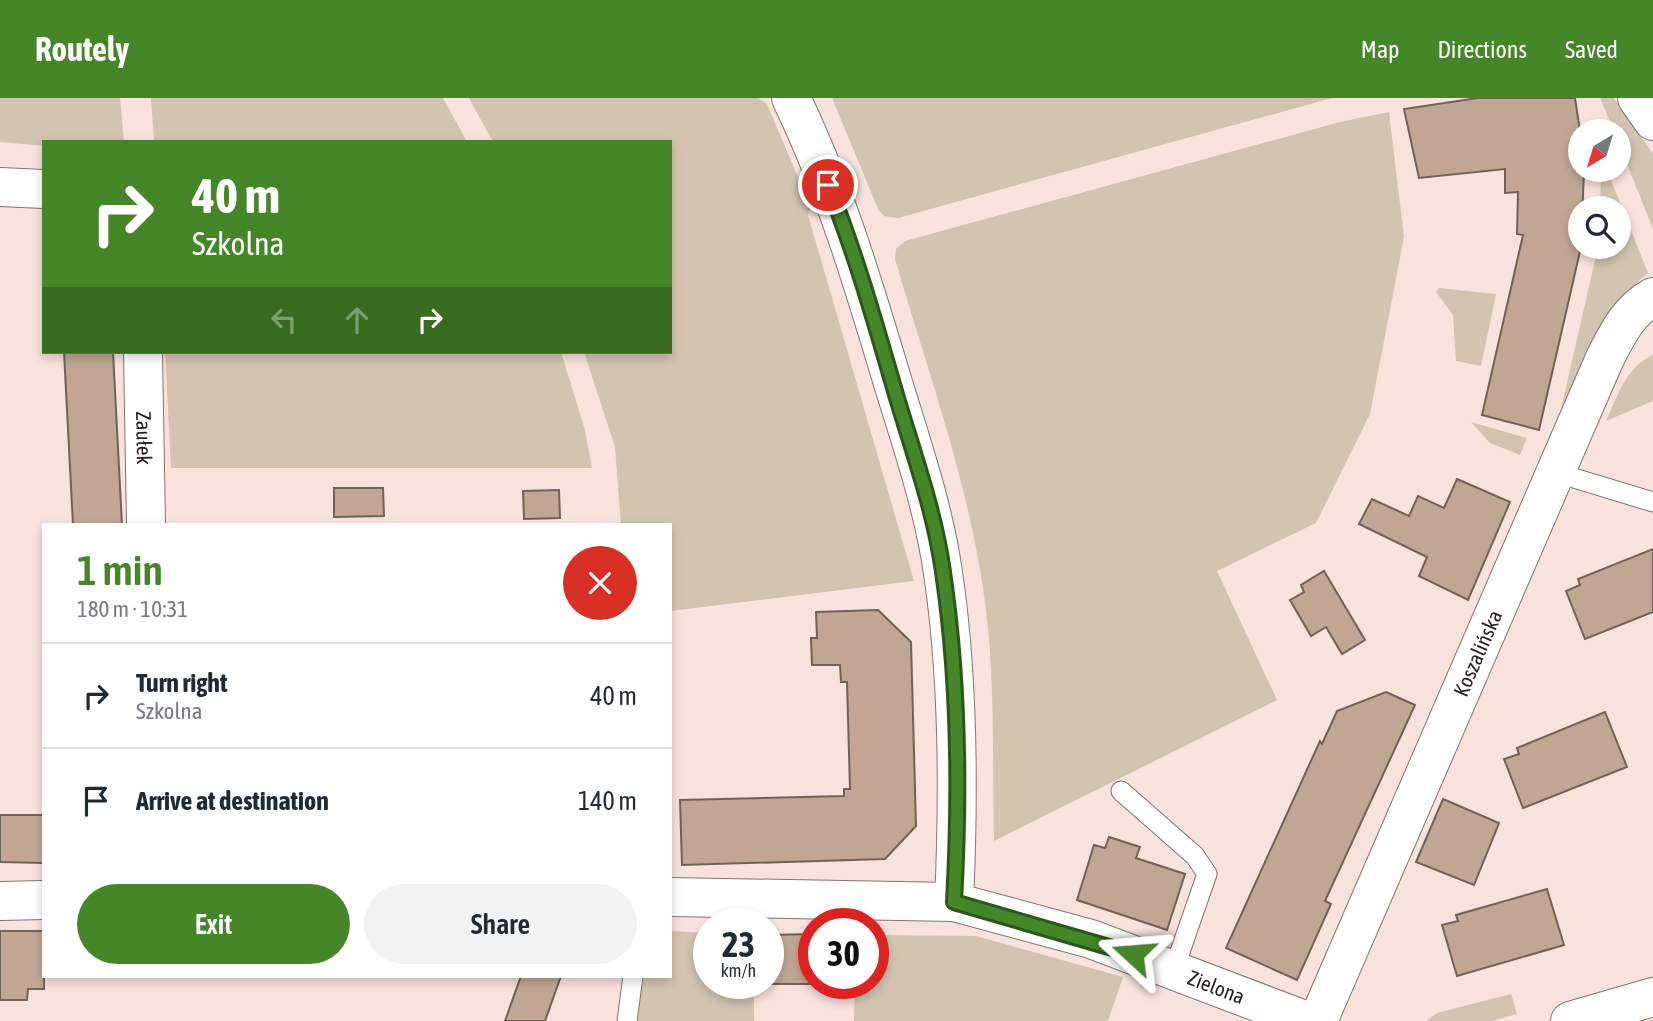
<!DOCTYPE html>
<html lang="en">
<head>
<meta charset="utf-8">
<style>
	:root { --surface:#fff; --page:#f2f2f3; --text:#1f2937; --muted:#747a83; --line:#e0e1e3; --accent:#448628 }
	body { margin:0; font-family:"Asap Condensed",sans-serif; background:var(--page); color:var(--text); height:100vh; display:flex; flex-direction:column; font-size:26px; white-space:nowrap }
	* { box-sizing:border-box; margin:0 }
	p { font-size:23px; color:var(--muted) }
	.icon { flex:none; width:38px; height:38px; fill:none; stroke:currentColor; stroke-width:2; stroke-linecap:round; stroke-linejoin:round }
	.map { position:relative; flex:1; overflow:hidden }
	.drawer { position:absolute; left:42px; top:425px; width:630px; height:455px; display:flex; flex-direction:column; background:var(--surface); border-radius:0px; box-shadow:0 4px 10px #0003 }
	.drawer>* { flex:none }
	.top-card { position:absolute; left:42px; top:42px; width:630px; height:214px; border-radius:0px; box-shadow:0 4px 10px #0003; background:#448628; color:#fff; overflow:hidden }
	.needle { width:46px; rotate:218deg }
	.tools { position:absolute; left:1568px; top:21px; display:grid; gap:14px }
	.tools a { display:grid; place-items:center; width:63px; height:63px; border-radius:50%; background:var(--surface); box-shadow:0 4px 10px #0003; font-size:35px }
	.speed { position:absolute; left:693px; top:810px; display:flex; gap:14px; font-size:35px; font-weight:700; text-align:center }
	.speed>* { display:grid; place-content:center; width:91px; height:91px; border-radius:50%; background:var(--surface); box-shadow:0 4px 10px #0003; line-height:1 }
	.speed small { font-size:18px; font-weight:400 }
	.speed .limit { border:10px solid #d22; background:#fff; color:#111 }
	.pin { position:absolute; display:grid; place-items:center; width:60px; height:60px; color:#fff; margin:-30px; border:4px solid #fff; border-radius:50%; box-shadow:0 2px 7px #0007 }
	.me { position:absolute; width:77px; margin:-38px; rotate:289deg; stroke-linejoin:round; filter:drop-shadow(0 0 5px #0008) }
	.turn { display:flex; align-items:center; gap:24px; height:147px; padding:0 35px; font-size:32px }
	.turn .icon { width:91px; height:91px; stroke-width:2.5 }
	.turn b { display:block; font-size:49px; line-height:60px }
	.lanes { display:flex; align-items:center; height:66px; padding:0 35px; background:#0003; justify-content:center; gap:35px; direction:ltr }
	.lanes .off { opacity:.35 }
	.round { display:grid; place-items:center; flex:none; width:74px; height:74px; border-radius:37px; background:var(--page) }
	.overview { display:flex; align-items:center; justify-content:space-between; height:119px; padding:0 35px }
	h1 { font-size:42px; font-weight:600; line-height:52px; color:var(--accent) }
	.primary-button { display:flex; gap:14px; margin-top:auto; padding:14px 35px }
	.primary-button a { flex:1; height:80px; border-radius:42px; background:var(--accent); color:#fff; font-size:28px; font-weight:600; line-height:80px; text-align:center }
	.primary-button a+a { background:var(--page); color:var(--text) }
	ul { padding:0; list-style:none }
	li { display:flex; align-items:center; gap:21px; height:105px; padding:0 35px; border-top:2px solid var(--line) }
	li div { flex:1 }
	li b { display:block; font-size:26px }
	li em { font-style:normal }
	header { display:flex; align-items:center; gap:42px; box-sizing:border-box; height:98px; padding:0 35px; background:var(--accent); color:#fff }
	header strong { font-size:33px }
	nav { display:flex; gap:38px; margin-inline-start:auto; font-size:24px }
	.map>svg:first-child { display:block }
</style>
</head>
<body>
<header>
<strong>Routely</strong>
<nav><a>Map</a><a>Directions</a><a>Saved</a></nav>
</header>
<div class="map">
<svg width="1653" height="923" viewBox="0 0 1653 923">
	<rect width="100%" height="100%" fill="#f8e2dc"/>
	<g fill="#d2c4b1">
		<path d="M0,0H120L124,44H44V48L0,44Z"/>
		<path d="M151,0H443L467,44H154Z"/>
		<path d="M469,0H758L767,6L811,110L808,117L914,483L670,513V427H621L615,349L584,254H670V44H493Z"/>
		<path d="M832,0H1332L898,120L884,118L878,111Z"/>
		<path d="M1600,0H1614L1653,56V131L1619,46V33H1614Z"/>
		<path d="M1389,14L1404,139L1370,316L1316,425L1217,473L1277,602L994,743C992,658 996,568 982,484C965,374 926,268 895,161L896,151L905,143L1340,24Z"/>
		<path d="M1601,72H1607L1648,175C1595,220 1586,258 1559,320L1598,149H1619V110H1600Z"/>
		<path d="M1439,190L1496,196L1481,268L1456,263L1453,217L1436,194Z"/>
		<path d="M165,254H561L585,332L592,370H171Z"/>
		<path d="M1653,257V303L1606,323C1618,297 1626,269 1653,257Z"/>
		<path d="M1471,324L1527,340L1520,357L1490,345Z"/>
		<path d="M670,833L709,835V886H754V923H637L643,879L670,878Z"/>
		<path d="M873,837L976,838L1123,879L1108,923H854L855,886H873Z"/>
		<path d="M1511,896L1517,916L1492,923H1426L1437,915Z"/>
	</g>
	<g fill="#c1a694" stroke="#716258" stroke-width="2">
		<path d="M1478,0H1575L1580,33V72H1584L1581,149L1539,332L1482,317L1523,137L1517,136L1518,94L1505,95V71L1419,80L1404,11Z"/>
		<path d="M64,254H113L122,427H73Z"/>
		<path d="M1457,381L1510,404L1468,502L1419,478L1427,459L1359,426L1372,401L1409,418L1418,398L1444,410Z"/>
		<path d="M334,390H383L384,418L334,419Z"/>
		<path d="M559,392L560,420L524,421L523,393Z"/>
		<path d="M1653,451V514L1585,541L1566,493L1580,487L1578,481Z"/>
		<path d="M1324,473L1365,542L1342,556L1326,529L1311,538L1290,502L1304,494L1301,487Z"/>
		<path d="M878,512L911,544L916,728L885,761L682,767L680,702L844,698V691H850L847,584H841L840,567H812L811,540H817L816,514Z"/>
		<path d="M1386,594L1415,607L1325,803L1331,806L1297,882L1226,850L1320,643L1322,646L1337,613Z"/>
		<path d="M1605,614L1627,669L1523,710L1504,661L1519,656L1517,650Z"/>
		<path d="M1443,701L1499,725L1474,787L1416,764Z"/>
		<path d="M0,717H44V765L0,764Z"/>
		<path d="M1109,739L1140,749L1136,760L1185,776L1167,832L1077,802L1094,747L1105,750Z"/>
		<path d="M1547,791L1564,847L1457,878L1442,827L1458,823L1456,817Z"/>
		<path d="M0,833H44V891H28L27,902H0Z"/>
		<path d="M814,836V886H768V837Z"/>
		<path d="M521,878H561L545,923H505Z"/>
	</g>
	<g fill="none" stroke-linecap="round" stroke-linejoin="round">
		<defs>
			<g id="service">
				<path d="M1554,374L1653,404"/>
				<path d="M1121,693L1195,758L1207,776L1174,871"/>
				<path d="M627,923L633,878"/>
			</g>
			<g id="minor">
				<path d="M791,0C835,91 864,188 893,285C912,347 934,411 943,475C959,582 959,695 954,804"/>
				<path d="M0,89L44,91"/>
				<path id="s1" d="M143,254L146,427"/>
				<path id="s2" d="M670,799L954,804L1091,841L1307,923"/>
				<path d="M0,803L44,802"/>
				<path id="s3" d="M1318,923L1605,260C1618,235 1628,213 1653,199"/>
				<path d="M1570,923L1653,899"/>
			</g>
			<path id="tertiary" d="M1637,0L1653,23"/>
		</defs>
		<use href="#service" stroke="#86736e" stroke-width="21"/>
		<use href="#minor" stroke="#86736e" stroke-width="40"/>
		<use href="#tertiary" stroke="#86736e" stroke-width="40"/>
		<use href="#service" stroke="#fff" stroke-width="19"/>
		<use href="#minor" stroke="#fff" stroke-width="38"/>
		<use href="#tertiary" stroke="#fff" stroke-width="38"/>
	</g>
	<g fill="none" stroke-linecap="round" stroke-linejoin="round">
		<defs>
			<path id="route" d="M828,87C856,156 876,228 897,300C914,357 935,415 943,474C959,582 960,695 954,804L1133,856"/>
		</defs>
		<use href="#route" stroke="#2c571a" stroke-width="18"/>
		<use href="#route" stroke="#448628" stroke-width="12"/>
	</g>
	<g text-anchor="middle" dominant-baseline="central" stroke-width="5" stroke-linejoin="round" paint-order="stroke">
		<g font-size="21" fill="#29211f" stroke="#f8e2dc">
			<text stroke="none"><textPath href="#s1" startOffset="86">Zaułek</textPath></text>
			<text stroke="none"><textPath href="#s3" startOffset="401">Koszalińska</textPath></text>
			<text stroke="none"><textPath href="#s2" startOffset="560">Zielona</textPath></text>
		</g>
	</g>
</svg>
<div class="tools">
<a><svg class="needle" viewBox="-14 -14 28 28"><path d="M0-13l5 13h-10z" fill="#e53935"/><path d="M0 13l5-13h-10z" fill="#747a83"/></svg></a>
<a><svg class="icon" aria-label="search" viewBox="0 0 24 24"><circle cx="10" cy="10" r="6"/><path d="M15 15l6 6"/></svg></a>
</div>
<div class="speed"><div>23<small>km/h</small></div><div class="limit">30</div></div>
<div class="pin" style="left:828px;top:87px;background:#d93025"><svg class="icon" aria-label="arrive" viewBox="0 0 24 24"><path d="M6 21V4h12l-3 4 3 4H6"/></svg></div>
<svg class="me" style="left:1133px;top:856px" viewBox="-20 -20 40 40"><path d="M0-17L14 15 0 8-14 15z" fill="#448628" stroke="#fff" stroke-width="4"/></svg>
<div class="top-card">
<div class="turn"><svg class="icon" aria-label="right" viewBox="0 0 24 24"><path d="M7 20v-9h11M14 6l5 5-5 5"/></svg><div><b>40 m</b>Szkolna</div></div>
<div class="lanes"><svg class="icon off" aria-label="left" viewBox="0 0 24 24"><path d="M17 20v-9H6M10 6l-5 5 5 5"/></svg><svg class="icon off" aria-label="ahead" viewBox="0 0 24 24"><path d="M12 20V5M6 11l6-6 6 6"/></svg><svg class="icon" aria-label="right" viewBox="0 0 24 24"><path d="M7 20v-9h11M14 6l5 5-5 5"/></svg></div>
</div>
<section class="drawer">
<div class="overview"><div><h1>1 min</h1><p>180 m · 10:31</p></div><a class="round" style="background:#d93025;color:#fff"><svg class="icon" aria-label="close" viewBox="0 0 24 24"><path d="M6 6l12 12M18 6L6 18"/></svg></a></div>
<ul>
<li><svg class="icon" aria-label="right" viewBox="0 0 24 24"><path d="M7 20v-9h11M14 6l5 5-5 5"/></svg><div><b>Turn right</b><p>Szkolna</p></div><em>40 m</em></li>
<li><svg class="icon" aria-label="arrive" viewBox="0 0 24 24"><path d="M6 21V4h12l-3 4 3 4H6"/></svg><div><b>Arrive at destination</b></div><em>140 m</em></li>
</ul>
<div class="primary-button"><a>Exit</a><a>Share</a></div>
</section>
</div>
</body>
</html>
